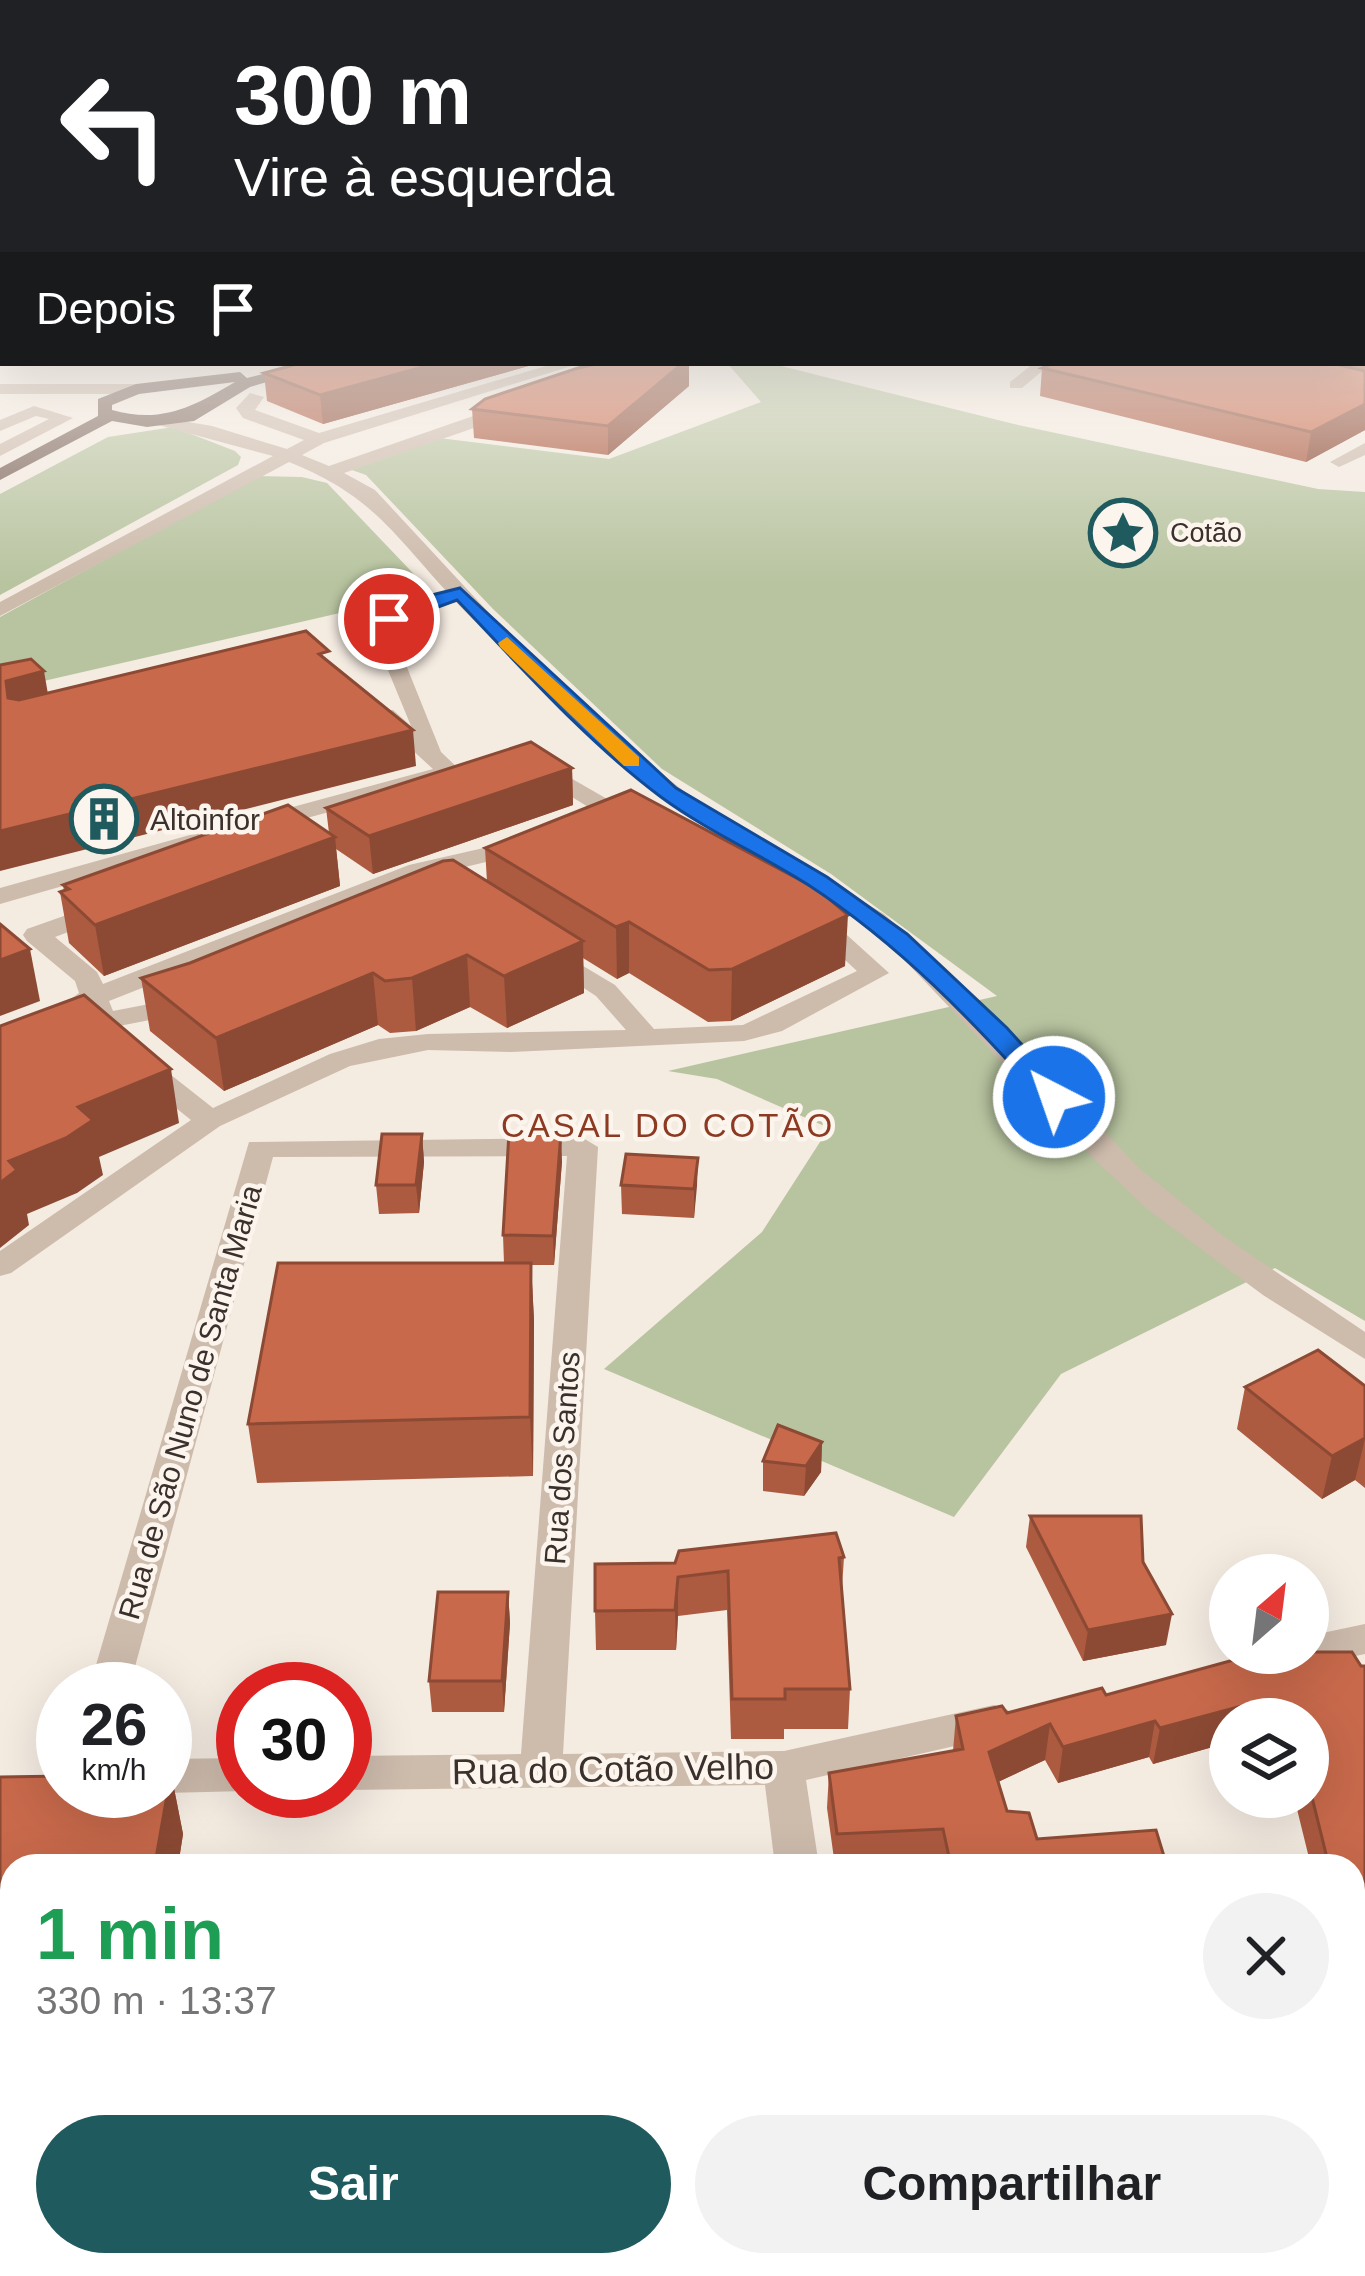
<!DOCTYPE html>
<html lang="pt">
<head>
<meta charset="utf-8">
<style>
	:root { --surface:#fff; --page:#f2f2f2; --text:#202124; --muted:#757577; --accent:#1f5a5e }
	body { margin:0; font-family:Arial,sans-serif; background:var(--page); color:var(--text); height:100vh; display:flex; flex-direction:column; font-size:45px; white-space:nowrap }
	* { box-sizing:border-box; margin:0 }
	p { font-size:39px; color:var(--muted) }
	.icon { flex:none; width:66px; height:66px; fill:none; stroke:currentColor; stroke-width:2; stroke-linecap:round; stroke-linejoin:round }
	.map { position:relative; flex:1; overflow:hidden }
	.drawer { position:absolute; left:0px; top:1854px; width:1365px; height:423px; display:flex; flex-direction:column; background:var(--surface); border-radius:36px 36px 0 0; box-shadow:0 12px 48px #0002 }
	.drawer>* { flex:none }
	.guide { position:absolute; left:0px; top:0px; width:1365px; height:366px; box-shadow:0 12px 48px #0002; background:#202124; color:#fff; overflow:hidden }
	.needle { width:78px; rotate:28deg }
	.fabs { position:absolute; left:1209px; top:1554px; display:grid; gap:24px }
	.fabs a { display:grid; place-items:center; width:120px; height:120px; border-radius:50%; background:var(--surface); box-shadow:0 12px 48px #0002; font-size:60px }
	.speed { position:absolute; left:36px; top:1662px; display:flex; gap:24px; font-size:60px; font-weight:700; text-align:center }
	.speed>* { display:grid; place-content:center; width:156px; height:156px; border-radius:50%; background:var(--surface); box-shadow:0 12px 48px #0002; line-height:1 }
	.speed small { font-size:30px; font-weight:400 }
	.speed .limit { border:18px solid #d22; background:#fff; color:#111 }
	.pin { position:absolute; display:grid; place-items:center; width:102px; height:102px; color:#fff; margin:-51px; border:6px solid #fff; border-radius:50%; box-shadow:0 3px 12px #0007 }
	.me { position:absolute; width:132px; margin:-66px; rotate:319deg; stroke-linejoin:round; filter:drop-shadow(0 0 9px #0008) }
	.turn { display:flex; align-items:center; gap:42px; height:252px; padding:0 36px; font-size:54px }
	.turn .icon { width:156px; height:156px; stroke-width:2.5 }
	.turn b { display:block; font-size:84px; line-height:102px }
	.then { display:flex; align-items:center; height:114px; padding:0 36px; background:#0003; gap:24px; font-size:45px }
	.round { display:grid; place-items:center; flex:none; width:126px; height:126px; border-radius:63px; background:var(--page) }
	.head { display:flex; align-items:center; justify-content:space-between; height:204px; padding:0 36px }
	h1 { font-size:72px; font-weight:800; line-height:90px; color:#1e9e55 }
	.cta { display:flex; gap:24px; margin-top:auto; padding:24px 36px }
	.cta a { flex:1; height:138px; border-radius:72px; background:var(--accent); color:#fff; font-size:48px; font-weight:800; line-height:138px; text-align:center }
	.cta a+a { background:var(--page); color:var(--text) }
	.map>svg:first-child { display:block }
</style>
</head>
<body>
<div class="map">
<svg width="1365" height="2276" viewBox="0 0 1365 2276">
	<rect width="100%" height="100%" fill="#f4ebe1"/>
	<g fill="#b8c4a0">
		<path d="M727,363H769L1014,424L1318,489L1365,492V1321L1275,1268L1061,1374L954,1517L604,1369L762,1232L829,1128L717,1079L668,1071L997,996L831,874L662,769L493,609L366,475L349,469L439,438L609,459L761,402Z"/>
		<path d="M173,427L235,451L241,457L238,465L0,595V494L108,437Z"/>
		<path d="M257,476L302,477L327,483L431,592L0,691V617Z"/>
	</g>
	<g fill="none" stroke-linecap="round" stroke-linejoin="round">
		<g fill="#cdbbac" fill-rule="evenodd">
			<path d="M556,363H581L324,443L302,455L329,466L505,405H517V413L344,473L375,490L518,644L633,752L702,805L884,914L971,993L1141,1170L1226,1238L1365,1332V1359L1263,1295L1146,1208L1090,1155L893,948L836,905L657,795L578,727L456,602L406,616L392,630L441,752L462,772L458,777L270,828H252V818L433,769L374,715L377,710H393L411,726L371,629L392,608L447,592C391,530 369,494 289,462L0,616V602L273,456L158,425V417L212,426L287,449L304,440L243,418L236,408L250,393L264,397L255,410L319,433Z"/>
			<path d="M1034,363H1052L1022,388H1010V382Z"/>
			<path d="M0,384H136L144,389L136,394H0Z"/>
			<path d="M34,406L73,418L0,456V444L49,419L36,416L0,431V420Z"/>
			<path d="M1365,443V455L1339,467L1330,462Z"/>
			<path d="M541,761L642,819L645,824L633,831L624,829L533,773L529,768Z"/>
			<path d="M197,833L209,840L206,845L0,904V888Z"/>
			<path d="M523,839L535,846L532,851L440,873L465,891L461,896H443L416,880L109,1001L113,1011L186,997L200,1005L196,1011L119,1026L124,1038L213,1108L330,1054L379,1039L428,1034L626,1030L596,996L544,962L540,956L544,950L553,948L615,985L654,1029L743,1025L857,971L805,923L818,915L827,917L889,973L782,1031L744,1041L512,1052L428,1050L350,1066L220,1126L11,1273L0,1276V1251L191,1120L101,1048L93,1031L76,1030L72,1024L76,1018L87,1015L85,1009L71,1008L67,1002L79,993L75,981L27,941L23,935L27,929L95,905H113L117,910L113,915L55,937L97,972L103,984L409,865Z"/>
			<path d="M583,1138L598,1147L563,1754L784,1751L994,1705L1008,1710L1014,1721L1008,1732L994,1737L806,1780L819,1866H775L765,1785L345,1790V1756L521,1754L567,1156L273,1157L129,1689H89L249,1142Z"/>
			<path d="M1365,1624V1654L1308,1666L1294,1662L1289,1653H1308V1636Z"/>
			<path d="M243,1758L246,1791L165,1793L159,1791H165V1759Z"/>
			<path d="M1365,2040V2082L1353,2083V2041Z"/>
			<path d="M12,2211V2259L0,2260V2212Z"/>
			<path d="M827,2265H877L879,2276H829Z"/>
		</g>
		<path fill="#7d675c" fill-rule="evenodd" d="M305,363H332L250,387L194,421L147,427L112,421L0,480V468L98,416V399L136,384L240,372L247,378ZM235,382C193,407 161,424 112,410V405L139,394Z"/>
	</g>
	<g fill="#ac5a40">
		<path d="M1362,264H1365V430L1306,462L1040,396L1042,368L1054,363H1362Z"/>
		<rect x="0" y="278" width="3" height="66"/>
		<path d="M301,363H539L323,424L267,401L264,373Z"/>
		<path d="M601,363H689V386L608,455L474,438L472,409Z"/>
		<path d="M572,768L573,805L373,874L336,849L340,886L104,976L69,943L60,892L64,891L63,885L329,833L326,808Z"/>
		<path d="M485,848L845,966L731,1021L708,1022L629,973L617,979L583,958L584,993L507,1028L470,1007L416,1031L390,1033L378,1025L224,1091L150,1031L141,978L487,882Z"/>
		<path d="M422,1134L424,1162L419,1213L379,1214L376,1185Z"/>
		<path d="M698,1158L694,1218L622,1214L621,1185Z"/>
		<path d="M562,1161L554,1265H531L534,1320L533,1476L257,1483L248,1424L504,1263L503,1235Z"/>
		<path d="M1365,1386V1488L1355,1480L1322,1499L1237,1429L1245,1387Z"/>
		<path d="M822,1442L821,1472L804,1496L763,1491V1461Z"/>
		<path d="M1030,1516L1143,1562L1166,1645L1083,1661L1026,1547Z"/>
		<path d="M844,1557L842,1588L850,1689L848,1729H784V1739H731L727,1610L678,1616L676,1650H596L595,1611L675,1563Z"/>
		<path d="M508,1592L510,1623L504,1712H432L429,1681Z"/>
		<path d="M1365,1666V1995L1353,1994V1866H1311L1294,1797H1308V1719H1230V1742L1153,1764L1149,1757L1058,1783L1045,1760L998,1782L1007,1811L1037,1839L1167,1866H835L827,1808L829,1773L953,1751L956,1716L1007,1713L1106,1695Z"/>
		<path d="M171,1773L183,1834L178,1866H12V2143H0V1777Z"/>
		<path d="M1231,2265H1348L1351,2276H1228Z"/>
	</g>
	<g fill="#8c4a34">
		<path d="M438,363H539L323,424L320,395Z"/>
		<path d="M683,363H689V386L608,455V426Z"/>
		<path d="M1365,404V430L1306,462L1311,432Z"/>
		<path d="M44,671L50,706L12,716L6,681Z"/>
		<path d="M413,730L416,766L0,871V831Z"/>
		<path d="M572,768L573,805L373,874L369,836Z"/>
		<path d="M335,837L340,886L104,976L95,925Z"/>
		<path d="M848,915L845,966L731,1021L732,969Z"/>
		<path d="M629,922V973L617,979L616,927Z"/>
		<path d="M583,941L584,993L507,1028L504,976Z"/>
		<path d="M30,949L40,1001L0,1016V960Z"/>
		<path d="M467,955L470,1007L416,1031L412,978Z"/>
		<path d="M373,973L378,1025L224,1091L216,1038Z"/>
		<path d="M171,1069L179,1123L99,1157L103,1175L77,1193L27,1214L29,1225L0,1248V1183L9,1161L78,1107Z"/>
		<path d="M561,1132L562,1161L554,1265L553,1236Z"/>
		<path d="M422,1134L424,1162L419,1213L416,1185Z"/>
		<path d="M698,1158L697,1186L694,1218V1189Z"/>
		<path d="M531,1263L534,1320L533,1476L530,1417Z"/>
		<path d="M1365,1439L1355,1480L1322,1499L1332,1456Z"/>
		<path d="M822,1442L821,1472L804,1496L806,1466Z"/>
		<path d="M678,1577V1616L676,1650L675,1610Z"/>
		<path d="M508,1592L510,1623L504,1712L502,1681Z"/>
		<path d="M1172,1614L1166,1645L1083,1661L1088,1630Z"/>
		<path d="M1249,1704L1245,1719H1230V1742L1153,1764L1160,1728Z"/>
		<path d="M1155,1721L1149,1757L1058,1783L1063,1747Z"/>
		<path d="M1050,1724L1045,1760L985,1788L989,1752Z"/>
		<path d="M171,1773L183,1834L178,1866H157L156,1858Z"/>
		<path d="M115,2265H126L128,2276H112Z"/>
		<path d="M431,2265H435L437,2276H431Z"/>
	</g>
	<g fill="#c8694b" stroke="#8c4a34" stroke-width="3">
		<path d="M1362,264H1365V296H1363L1365,352H1362Z"/>
		<path d="M0,278H3V318L0,317Z"/>
		<path d="M301,363H438L320,395L264,373Z"/>
		<path d="M601,363H683L608,426L472,409L485,399L578,368Z"/>
		<path d="M1054,363H1331L1365,371V404L1311,432L1042,368Z"/>
		<path d="M306,631L329,651L319,654L413,730L0,831V665L31,659L44,671L6,681L8,698L19,700Z"/>
		<path d="M531,742L572,768L369,836L326,808Z"/>
		<path d="M631,790L819,890L848,915L732,969L709,970L629,922L616,927L485,848Z"/>
		<path d="M288,805L335,837L95,925L60,892L69,889L63,885Z"/>
		<path d="M453,860L583,941L504,976L467,955L412,978L385,981L373,973L216,1038L141,978L190,963L443,861Z"/>
		<path d="M0,924L30,949L0,960Z"/>
		<path d="M84,995L171,1069L78,1107L93,1120L66,1138L9,1161L17,1170L0,1183V1026Z"/>
		<path d="M509,1132H561L553,1236L503,1235Z"/>
		<path d="M382,1134H422L416,1185H376Z"/>
		<path d="M626,1154L698,1158L694,1189L621,1185Z"/>
		<path d="M278,1263H531L530,1417L248,1424Z"/>
		<path d="M1318,1350L1365,1386V1438L1332,1456L1245,1387Z"/>
		<path d="M778,1425L822,1442L806,1466L763,1461Z"/>
		<path d="M1030,1516H1141L1143,1562L1172,1614L1088,1630Z"/>
		<path d="M836,1533L844,1557L839,1558L850,1689H785V1699H732L728,1571L678,1577L675,1610L595,1611V1564L675,1563L679,1551Z"/>
		<path d="M438,1592H508L502,1681H429Z"/>
		<path d="M1308,1652H1352L1361,1666H1365V1958H1353V1866H1329L1308,1781V1719H1256L1249,1704L1160,1728L1155,1721L1063,1747L1050,1724L989,1752L1007,1811L1029,1813L1037,1839L1156,1830L1167,1866H951L943,1829L837,1834L829,1773L963,1749L956,1716L1002,1706L1007,1713L1102,1688L1106,1695L1259,1653Z"/>
		<path d="M165,1773H171L156,1858L112,1859L111,1866H12V2083H0V1777L63,1776V1791H165Z"/>
		<path d="M34,2265H115L112,2276H31Z"/>
		<path d="M331,2265H431V2276H330Z"/>
		<path d="M1240,2265H1348L1351,2276H1243Z"/>
	</g>
	<linearGradient id="sky" x2="0" y2="1"><stop stop-color="#7eb2d2"/><stop offset="0.45" stop-color="#faf6f2"/><stop offset="1" stop-color="#faf6f2" stop-opacity="0"/></linearGradient>
	<rect width="1365" height="583" fill="url(#sky)"/>
	<path fill="#1a73e8" stroke="#114b97" stroke-width="3" d="M460,588L676,788L827,877L907,934L1007,1028L1064,1091L1068,1097L1064,1102H1045C974,1022 900,945 810,886C762,855 707,831 661,797C586,741 521,667 457,600L389,625L380,619L416,599Z"/>
	<path fill="#f59e0b" d="M507,637L639,757V766H624L500,647L498,643Z"/>
	<defs>
		<symbol id="sight-ring" viewBox="-11 -11 22 22"><circle r="9.5" fill="#fbf5ee" stroke="#1f5a5e" stroke-width="1.5"/><path d="M0-6L1.8-2.2L6-1.7L2.9 1.2L3.7 5.4L0 3.3L-3.7 5.4L-2.9 1.2L-6-1.7L-1.8-2.2Z" fill="#1f5a5e"/></symbol>
		<symbol id="building-ring" viewBox="-11 -11 22 22"><circle r="9.5" fill="#fbf5ee" stroke="#1f5a5e" stroke-width="1.5"/><path d="M-4-6H4V6H1V3H-1V6H-4ZM-2.5-4.3h1.7v1.8h-1.7ZM.8-4.3h1.7v1.8H.8ZM-2.5-1h1.7V.8h-1.7ZM.8-1h1.7V.8H.8Z" fill="#1f5a5e"/></symbol>
	</defs>
	<g fill-rule="evenodd">
		<use href="#sight-ring" x="1085" y="495" width="76" height="76"/>
		<use href="#building-ring" x="66" y="781" width="76" height="76"/>
	</g>
	<g text-anchor="middle" dominant-baseline="central" stroke-width="9" stroke-linejoin="round" paint-order="stroke">
		<g font-size="27" fill="#3b302b" stroke="#fbf5ee" text-anchor="start">
			<text x="1170" y="533">Cotão</text>
		</g>
		<g font-size="30" fill="#3b302b" stroke="#fbf5ee" text-anchor="start">
			<text x="150" y="819">Altoinfor</text>
		</g>
		<g font-size="30" fill="#3b302b" stroke="#fbf5ee">
			<text transform="translate(190 1402) rotate(-74)">Rua de São Nuno de Santa Maria</text>
			<text transform="translate(562 1458) rotate(-86)">Rua dos Santos</text>
		</g>
		<g font-size="33" letter-spacing="3" fill="#8c3b22" stroke="#fbf5ee">
			<text x="668" y="1125">CASAL DO COTÃO</text>
		</g>
		<g font-size="36" fill="#3b302b" stroke="#fbf5ee">
			<text transform="translate(613 1769) rotate(-1)">Rua do Cotão Velho</text>
		</g>
	</g>
</svg>
<div class="fabs">
<a><svg class="needle" viewBox="-14 -14 28 28"><path d="M0-13l5 13h-10z" fill="#e53935"/><path d="M0 13l5-13h-10z" fill="#757577"/></svg></a>
<a><svg class="icon" aria-label="layers" viewBox="0 0 24 24"><path d="M12 4l9 5-9 5-9-5zM3 14l9 5 9-5"/></svg></a>
</div>
<div class="speed"><div>26<small>km/h</small></div><div class="limit">30</div></div>
<div class="pin" style="left:389px;top:619px;background:#d93025"><svg class="icon" aria-label="arrive" viewBox="0 0 24 24"><path d="M6 21V4h12l-3 4 3 4H6"/></svg></div>
<svg class="me" style="left:1054px;top:1097px" viewBox="-20 -20 40 40"><circle r="17" fill="#1a73e8" stroke="#fff" stroke-width="3"/><path d="M0-11L8 9 0 5-8 9z" fill="#fff"/></svg>
<div class="guide">
<div class="turn"><svg class="icon" aria-label="left" viewBox="0 0 24 24"><path d="M17 20v-9H6M10 6l-5 5 5 5"/></svg><div><b>300 m</b>Vire à esquerda</div></div>
<div class="then">Depois<svg class="icon" aria-label="arrive" viewBox="0 0 24 24"><path d="M6 21V4h12l-3 4 3 4H6"/></svg></div>
</div>
<section class="drawer">
<div class="head"><div><h1>1 min</h1><p>330 m · 13:37</p></div><a class="round"><svg class="icon" aria-label="close" viewBox="0 0 24 24"><path d="M6 6l12 12M18 6L6 18"/></svg></a></div>
<div class="cta"><a>Sair</a><a>Compartilhar</a></div>
</section>
</div>
</body>
</html>
